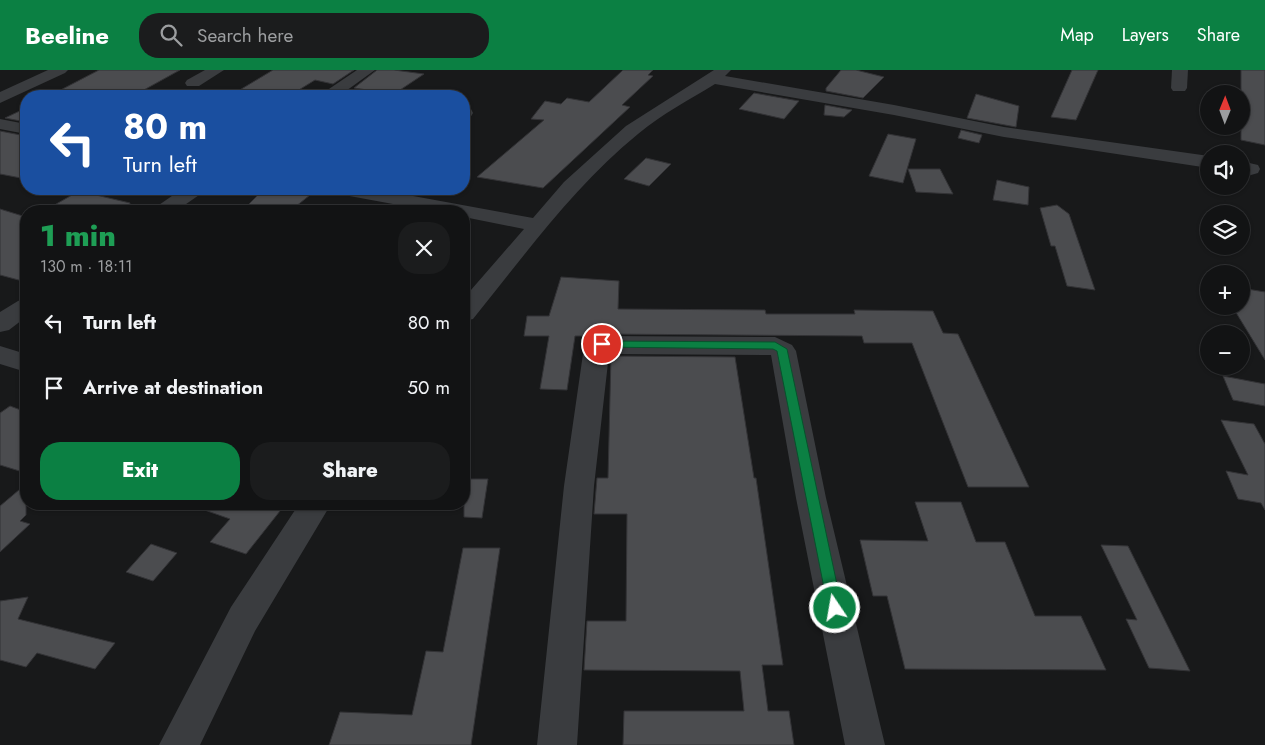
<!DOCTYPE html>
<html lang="en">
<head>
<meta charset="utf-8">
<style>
	:root { --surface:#121314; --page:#1b1c1d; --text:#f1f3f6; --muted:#9c9ea0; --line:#313234; --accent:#0b8043 }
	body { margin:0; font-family:Jost,sans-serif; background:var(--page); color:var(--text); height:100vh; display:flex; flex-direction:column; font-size:19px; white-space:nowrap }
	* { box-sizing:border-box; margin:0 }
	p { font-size:16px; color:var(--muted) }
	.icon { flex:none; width:28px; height:28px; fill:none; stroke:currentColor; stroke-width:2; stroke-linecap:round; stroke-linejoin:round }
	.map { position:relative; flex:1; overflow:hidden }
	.panel { position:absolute; left:20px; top:135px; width:450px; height:305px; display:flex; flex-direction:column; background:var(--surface); border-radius:20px; box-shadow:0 1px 4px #0004,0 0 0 1px var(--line) }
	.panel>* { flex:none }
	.hud { position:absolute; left:20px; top:20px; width:450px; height:105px; border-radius:20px; box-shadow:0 1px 4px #0004,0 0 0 1px var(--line); background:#1a4fa0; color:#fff; overflow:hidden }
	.needle { width:32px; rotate:1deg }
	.tools { position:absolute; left:1200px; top:15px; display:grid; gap:10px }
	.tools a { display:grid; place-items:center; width:50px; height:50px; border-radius:50%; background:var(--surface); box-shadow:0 1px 4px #0004,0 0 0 1px var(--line); font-size:25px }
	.pin { position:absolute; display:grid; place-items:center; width:42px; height:42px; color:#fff; margin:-21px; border:2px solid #fff; border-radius:50%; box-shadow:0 1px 5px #0007 }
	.me { position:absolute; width:55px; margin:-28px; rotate:348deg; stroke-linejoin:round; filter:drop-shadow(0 0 4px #0008) }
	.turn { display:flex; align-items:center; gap:18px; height:105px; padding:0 20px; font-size:22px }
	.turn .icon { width:65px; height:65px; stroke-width:2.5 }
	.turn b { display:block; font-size:35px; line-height:42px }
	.round { display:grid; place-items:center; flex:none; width:52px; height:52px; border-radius:20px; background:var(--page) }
	.head { display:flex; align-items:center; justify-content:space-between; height:85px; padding:0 20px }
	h1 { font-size:30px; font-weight:800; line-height:38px; color:#1e9e55 }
	.action { display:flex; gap:10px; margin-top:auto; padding:10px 20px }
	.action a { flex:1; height:58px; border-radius:20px; background:var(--accent); color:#fff; font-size:20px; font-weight:800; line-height:58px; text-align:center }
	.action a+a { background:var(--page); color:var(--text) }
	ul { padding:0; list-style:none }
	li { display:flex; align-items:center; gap:15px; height:65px; padding:0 20px }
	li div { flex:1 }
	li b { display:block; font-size:19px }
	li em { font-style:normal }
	header { display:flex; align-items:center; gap:30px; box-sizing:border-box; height:70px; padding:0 25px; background:var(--accent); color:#fff }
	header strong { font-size:24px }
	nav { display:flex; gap:28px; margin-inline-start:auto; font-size:18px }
	.search { width:350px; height:45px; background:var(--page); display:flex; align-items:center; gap:12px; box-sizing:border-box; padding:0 18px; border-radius:20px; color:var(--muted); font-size:19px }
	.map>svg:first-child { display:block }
</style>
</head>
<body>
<header>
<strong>Beeline</strong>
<div class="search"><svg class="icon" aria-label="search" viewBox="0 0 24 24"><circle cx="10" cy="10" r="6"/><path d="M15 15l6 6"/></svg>Search here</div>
<nav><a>Map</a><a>Layers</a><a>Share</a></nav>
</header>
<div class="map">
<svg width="1265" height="675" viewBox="0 0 1265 675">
	<rect width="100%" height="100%" fill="#18191a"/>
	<g fill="#4b4c4f" stroke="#333336">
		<path d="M99,0H180L133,26H49Z"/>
		<path d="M273,0H354L333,14L315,10L289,26H269L238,21Z"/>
		<path d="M377,0H394L424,4L394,24L354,18Z"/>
		<path d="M623,0H653L648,5L653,6L622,35L630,37L543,118L477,107L544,50L531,49L545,31L561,34L567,28L589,32Z"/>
		<path d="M841,0H856L884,7L863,28L826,21V18Z"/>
		<path d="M1072,0H1098L1076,50L1051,47Z"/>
		<path d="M1241,0H1265V75L1241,70Z"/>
		<path d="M754,23L799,31L784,49L739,39Z"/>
		<path d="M976,24L1019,36L1016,57L967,48Z"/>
		<path d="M825,35L852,40L844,47L824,45Z"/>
		<path d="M26,38V52L5,48Z"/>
		<path d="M961,60L982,65L979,73L958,68Z"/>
		<path d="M0,61L26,66V109L0,104Z"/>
		<path d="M888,64L916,69L903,113L869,106Z"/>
		<path d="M646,88L671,94L649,116L624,109Z"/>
		<path d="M908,99H940L953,124L916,122Z"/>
		<path d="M997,110L1029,117L1028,135L993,130Z"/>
		<path d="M264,119H278L310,125L290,141H242Z"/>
		<path d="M79,121L130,133L129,141H44Z"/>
		<path d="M1057,135L1069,144L1095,220L1067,216L1055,176H1051L1040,138Z"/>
		<path d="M0,139L26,147V212L0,205Z"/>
		<path d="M561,207L619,211L618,239L765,240L766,244H855L854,240L933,241L943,263L958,264L1029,417H968L912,273H864L862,266L602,264L595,266H575L567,320L540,319L549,266H524L527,246H549Z"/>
		<path d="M1241,218L1265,222V290L1232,236H1241Z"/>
		<path d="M611,286L735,287L754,408H756L783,595H762L768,641H789L794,675H623L624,641H744L740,601L584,600L587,551H626L627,444H594L597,408H608Z"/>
		<path d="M1223,306L1265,314V336L1233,330Z"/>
		<path d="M10,336L26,342V403L0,395V343Z"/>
		<path d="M1221,350L1254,354L1265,374V440L1261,433L1238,429L1226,401L1248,405Z"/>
		<path d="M464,409H488L482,448L464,447Z"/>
		<path d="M26,414V445L20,451L30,454L0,482V436Z"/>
		<path d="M915,432H961L976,472H1005L1035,546H1081L1106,600L905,599L887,526H873L860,470L928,471Z"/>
		<path d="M197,434H256L280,441L246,484L210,472L230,449L196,437Z"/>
		<path d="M151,474L177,483L153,511L126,502Z"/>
		<path d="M1101,475L1128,476L1190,601L1149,598L1126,549L1137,550Z"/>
		<path d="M463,478H500L471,675H329L340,642L412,645L426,581L443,582Z"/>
		<path d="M28,527L18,549L115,573L95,599L37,583L26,597L0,590V531Z"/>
	</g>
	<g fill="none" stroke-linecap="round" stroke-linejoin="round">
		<g fill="#3a3c3f" fill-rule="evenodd">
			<path d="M48,0H68L65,3L0,33V22Z"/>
			<path d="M205,0H224L199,16H187L185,13L187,10Z"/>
			<path d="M357,0H375L339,26H321L323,23Z"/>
			<path d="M714,0H731L725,6L894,35L1004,57L1209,86V98L1004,67L894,45L715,14C689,30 662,44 638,64C574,116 525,185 473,249L464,251V228L524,159L464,147V141H431L344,125L337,123L334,119H375L533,148L564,112L626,56Z"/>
			<path d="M1172,0H1188L1187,18L1185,21H1173L1171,18Z"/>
			<path d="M464,38L471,39L473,43L470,48L464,49Z"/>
			<path d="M0,49L26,54V64L0,59Z"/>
			<path d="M1241,91L1258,95L1260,99L1258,103L1251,105L1241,103Z"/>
			<path d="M182,119H205L202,123L176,141H153L156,137Z"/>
			<path d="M26,228V247L9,260L0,262V242L18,231Z"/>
			<path d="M602,266L775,267L792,275L796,281L826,428L885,675H845L796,428L771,285L609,284L594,416L577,675H537L564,416L584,277L588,271Z"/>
			<path d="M0,276L26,284V302L0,294Z"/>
			<path d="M299,434H331L255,561L200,675H159L231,537Z"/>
		</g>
	</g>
	<path fill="#0b8043" stroke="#07532c" d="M602,271L775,272L787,279L842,538L840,543L835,545L830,543L828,538L777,281L773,279L598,277L596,274L598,272Z"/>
</svg>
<div class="tools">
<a><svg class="needle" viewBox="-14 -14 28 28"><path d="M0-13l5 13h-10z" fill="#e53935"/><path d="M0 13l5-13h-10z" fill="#9c9ea0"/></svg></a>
<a><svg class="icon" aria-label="sound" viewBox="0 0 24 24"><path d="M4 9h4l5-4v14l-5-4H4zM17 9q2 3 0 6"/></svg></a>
<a><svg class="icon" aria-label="layers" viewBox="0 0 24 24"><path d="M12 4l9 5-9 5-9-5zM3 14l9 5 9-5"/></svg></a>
<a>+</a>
<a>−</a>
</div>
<div class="pin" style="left:602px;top:274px;background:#d93025"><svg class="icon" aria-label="arrive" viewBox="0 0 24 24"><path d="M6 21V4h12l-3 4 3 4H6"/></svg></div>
<svg class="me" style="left:835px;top:538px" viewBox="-20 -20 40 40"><circle r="17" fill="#0b8043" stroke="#fff" stroke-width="3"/><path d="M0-11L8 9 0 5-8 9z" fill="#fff"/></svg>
<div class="hud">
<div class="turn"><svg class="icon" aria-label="left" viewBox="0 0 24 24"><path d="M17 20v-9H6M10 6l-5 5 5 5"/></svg><div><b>80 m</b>Turn left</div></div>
</div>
<section class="panel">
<div class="head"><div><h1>1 min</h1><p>130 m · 18:11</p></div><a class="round"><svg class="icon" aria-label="close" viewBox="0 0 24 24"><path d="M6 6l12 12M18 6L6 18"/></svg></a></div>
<ul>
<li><svg class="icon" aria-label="left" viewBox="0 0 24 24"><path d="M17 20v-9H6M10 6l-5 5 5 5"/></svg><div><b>Turn left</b></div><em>80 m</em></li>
<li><svg class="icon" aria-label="arrive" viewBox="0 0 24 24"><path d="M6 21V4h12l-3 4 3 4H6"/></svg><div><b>Arrive at destination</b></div><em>50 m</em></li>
</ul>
<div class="action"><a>Exit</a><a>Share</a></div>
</section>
</div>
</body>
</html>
